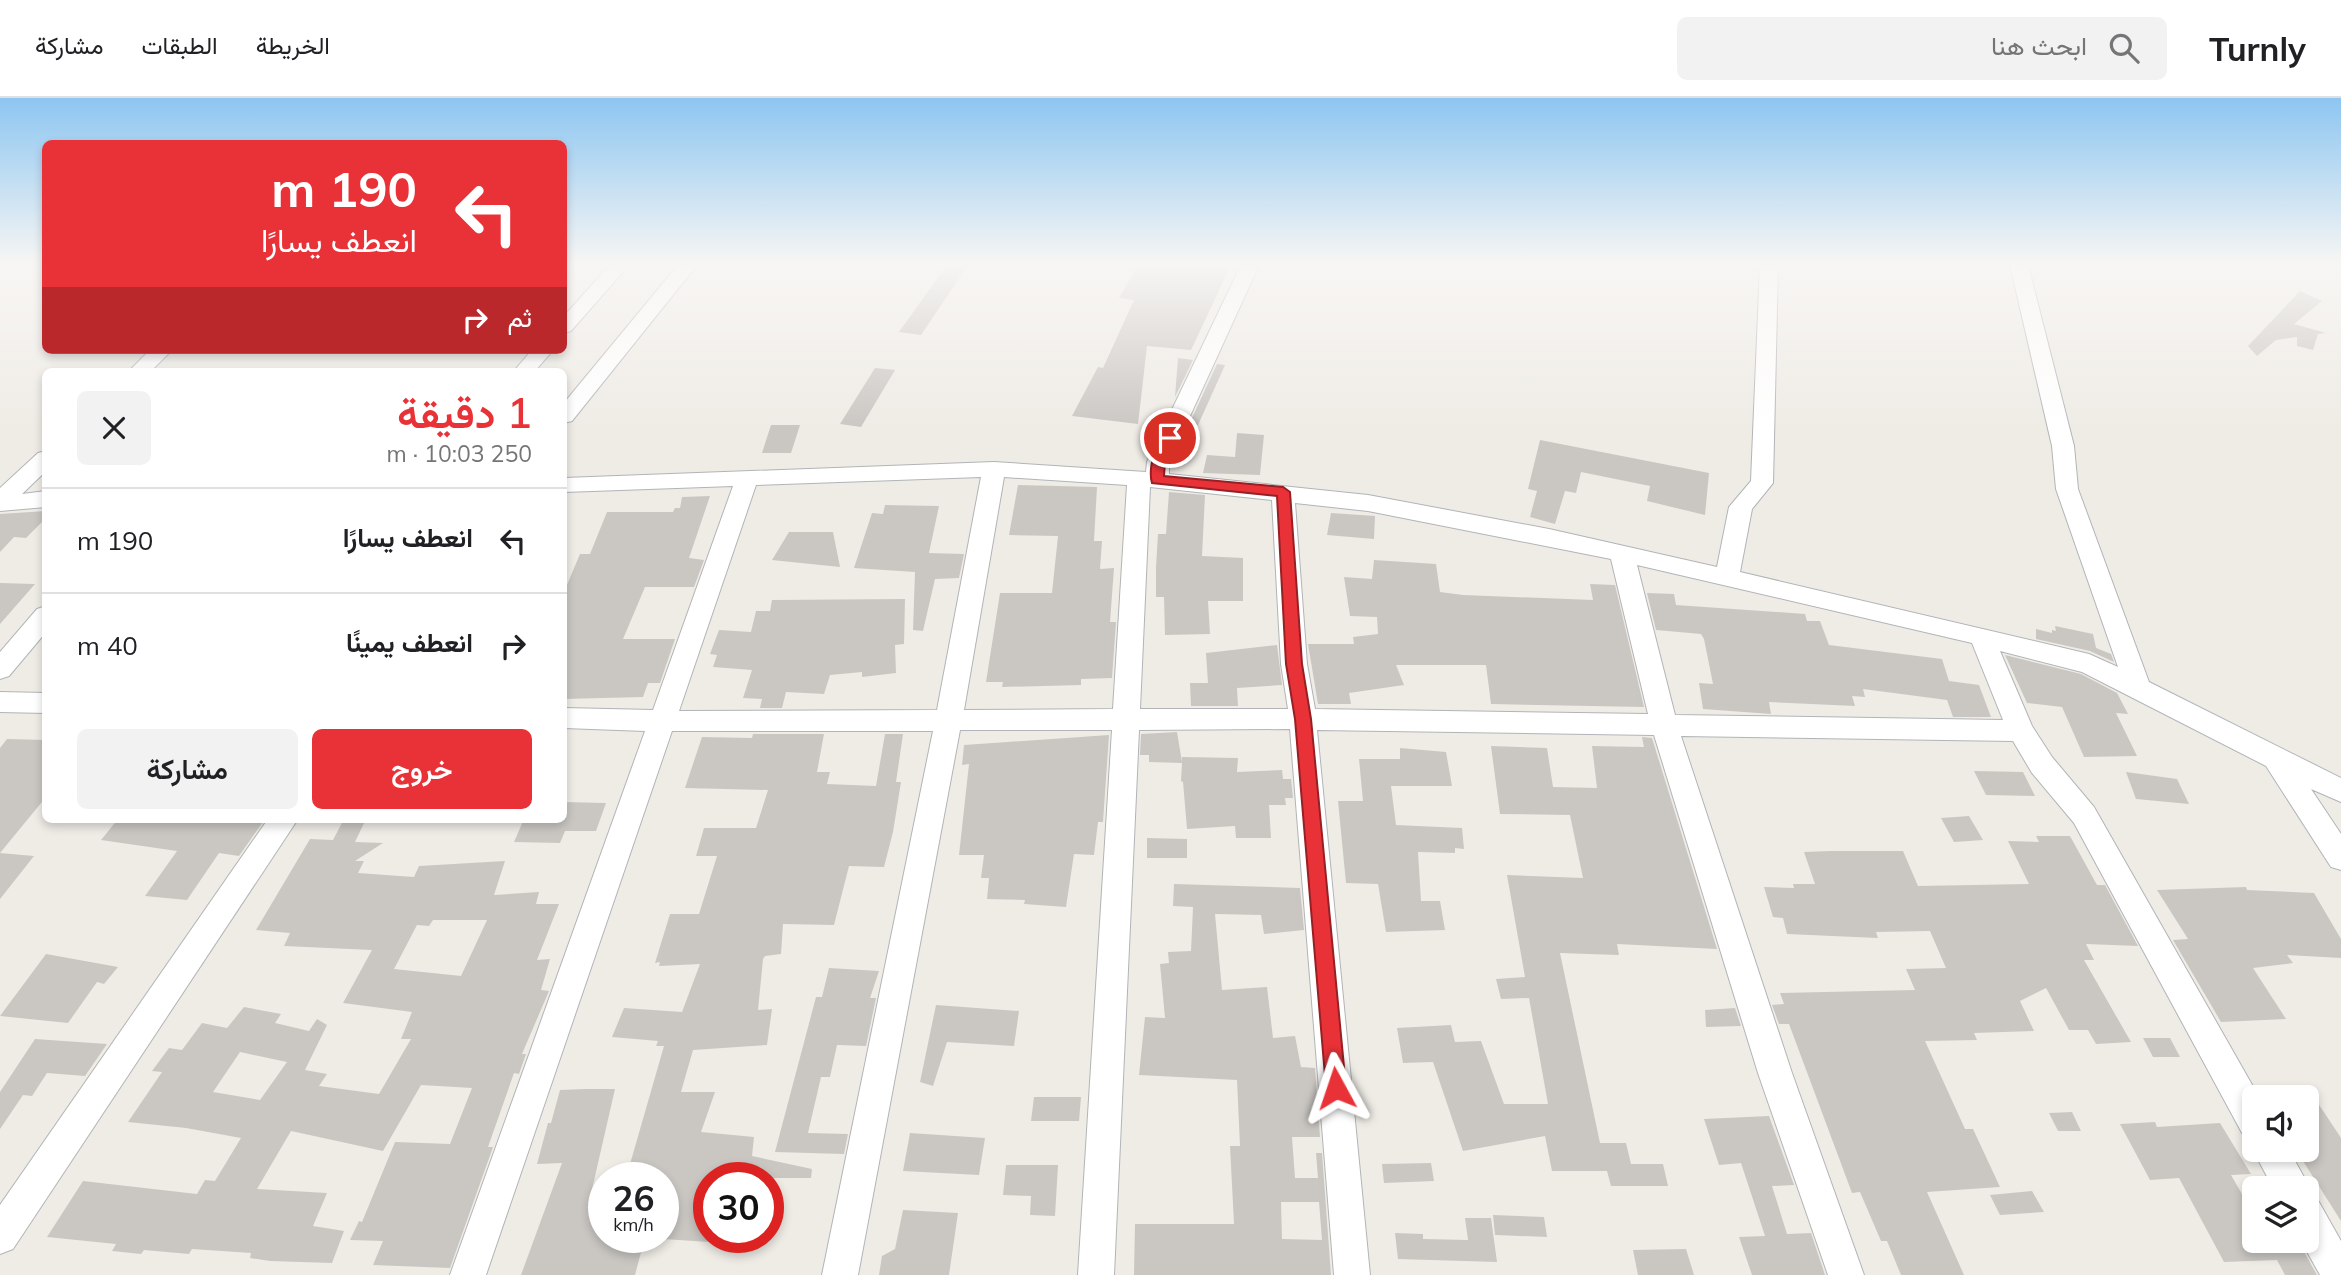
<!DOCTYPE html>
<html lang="ar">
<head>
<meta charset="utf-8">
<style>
	:root { --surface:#fff; --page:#f2f2f2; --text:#202124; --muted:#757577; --line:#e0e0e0; --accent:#e93238 }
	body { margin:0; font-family:Mulish,Vazirmatn,sans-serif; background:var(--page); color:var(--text); direction:rtl; height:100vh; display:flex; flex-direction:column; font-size:26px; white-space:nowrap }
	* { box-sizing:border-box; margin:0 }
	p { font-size:23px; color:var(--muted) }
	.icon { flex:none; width:38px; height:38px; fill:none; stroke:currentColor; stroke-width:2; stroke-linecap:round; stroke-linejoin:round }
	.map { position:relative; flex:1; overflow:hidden; direction:ltr }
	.panel { position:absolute; left:42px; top:270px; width:525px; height:455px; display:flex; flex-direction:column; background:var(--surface); border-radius:10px; box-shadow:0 4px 10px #0003; direction:rtl }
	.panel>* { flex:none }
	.banner { position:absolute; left:42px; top:42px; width:525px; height:214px; border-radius:10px; box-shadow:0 4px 10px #0003; direction:rtl; background:#e93238; color:#fff; overflow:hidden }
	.buttons { position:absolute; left:2242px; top:987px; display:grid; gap:14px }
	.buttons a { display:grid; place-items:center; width:77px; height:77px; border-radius:10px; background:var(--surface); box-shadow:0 4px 10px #0003; font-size:35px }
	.speed { position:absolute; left:588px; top:1064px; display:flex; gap:14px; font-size:35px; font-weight:700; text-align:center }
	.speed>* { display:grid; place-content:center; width:91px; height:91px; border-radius:50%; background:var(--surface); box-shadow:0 4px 10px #0003; line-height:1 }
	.speed small { font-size:18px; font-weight:400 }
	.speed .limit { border:10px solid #d22; background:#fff; color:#111 }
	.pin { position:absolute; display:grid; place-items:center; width:60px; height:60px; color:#fff; margin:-30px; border:4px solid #fff; border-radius:50%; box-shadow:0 2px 7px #0007 }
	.me { position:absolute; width:77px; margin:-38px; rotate:355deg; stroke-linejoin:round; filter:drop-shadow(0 0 5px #0008) }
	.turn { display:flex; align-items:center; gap:24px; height:147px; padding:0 35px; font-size:32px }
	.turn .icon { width:91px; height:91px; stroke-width:2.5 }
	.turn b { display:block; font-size:49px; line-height:60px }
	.then { display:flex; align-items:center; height:66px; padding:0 35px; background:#0003; gap:14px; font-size:26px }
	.round { display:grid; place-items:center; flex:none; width:74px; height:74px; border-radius:10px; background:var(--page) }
	.head { display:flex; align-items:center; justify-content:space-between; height:119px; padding:0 35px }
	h1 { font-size:42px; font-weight:600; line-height:52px; color:var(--accent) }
	.cta { display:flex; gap:14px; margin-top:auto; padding:14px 35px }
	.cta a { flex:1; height:80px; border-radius:10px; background:var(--accent); color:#fff; font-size:28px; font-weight:600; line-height:80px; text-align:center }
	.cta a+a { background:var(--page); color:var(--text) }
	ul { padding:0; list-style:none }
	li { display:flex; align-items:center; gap:21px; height:105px; padding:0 35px; border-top:2px solid var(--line) }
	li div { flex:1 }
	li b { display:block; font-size:26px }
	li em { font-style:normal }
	header { display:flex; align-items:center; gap:42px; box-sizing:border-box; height:98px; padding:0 35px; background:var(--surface); border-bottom:2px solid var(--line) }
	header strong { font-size:33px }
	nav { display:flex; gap:38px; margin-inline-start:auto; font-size:24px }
	.search { width:490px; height:63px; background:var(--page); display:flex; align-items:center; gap:18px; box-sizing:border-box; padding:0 24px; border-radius:10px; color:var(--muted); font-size:26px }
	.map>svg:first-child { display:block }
</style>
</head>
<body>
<header>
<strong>Turnly</strong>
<div class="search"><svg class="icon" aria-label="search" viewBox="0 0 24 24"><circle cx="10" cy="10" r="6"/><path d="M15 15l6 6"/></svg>ابحث هنا</div>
<nav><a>الخريطة</a><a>الطبقات</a><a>مشاركة</a></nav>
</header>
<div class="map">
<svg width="2341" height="1177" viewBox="0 0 2341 1177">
	<rect width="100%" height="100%" fill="#efece6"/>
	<g fill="#cac7c3" fill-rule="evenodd">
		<path d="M947,167H968L921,237L899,234Z"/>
		<path d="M1138,167H1231L1191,252L1147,248L1138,326L1072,318L1098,269L1103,270L1134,202L1119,200Z"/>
		<path d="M2300,193L2322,203L2294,226L2326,235L2318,236L2313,252L2297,248V239L2276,242L2257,258L2248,248Z"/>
		<path d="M1178,260L1193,262L1175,299Z"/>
		<path d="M1217,266L1225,267L1194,336L1185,335Z"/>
		<path d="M875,270L895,272L861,329L840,326Z"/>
		<path d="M771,327H800L791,355H762Z"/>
		<path d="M1237,335L1264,337L1260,377L1203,375L1207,357L1235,359Z"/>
		<path d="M1540,342L1709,375L1705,417L1647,403L1650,388L1581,374L1576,395L1565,393L1555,426L1530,419L1537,393L1528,391Z"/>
		<path d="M1018,387L1097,389L1094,443H1102L1100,471L1114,470L1110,524H1116L1112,580L1081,581V587L1002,589L1003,584H986L1000,495H1052L1058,438L1009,437Z"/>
		<path d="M1169,394L1205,397L1202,458L1243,460V503H1208L1210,536L1165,537L1164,499H1156V469L1158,436H1166Z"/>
		<path d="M710,398L689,460L704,462L694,489H645L623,541H675L660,585H648L643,599L564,601V494L580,456H590L607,414H673L675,410H680L682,399Z"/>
		<path d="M885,407L939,408L929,455L964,456L959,480L935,481L923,533L913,532L915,474L854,470L872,415L883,416Z"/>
		<path d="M46,413V420L26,440L14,439L0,454V416Z"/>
		<path d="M1331,415L1375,418L1374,441L1327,437Z"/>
		<path d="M789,434H833L840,469L772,462Z"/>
		<path d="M1374,462L1436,466L1440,494L1463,497L1593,502L1590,486L1615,487L1644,609L1491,606L1486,567H1396L1404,587L1349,595L1351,606H1318L1308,546H1354L1353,539L1378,536L1377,519L1350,518L1344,479L1372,481Z"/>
		<path d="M0,485L35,486L0,526Z"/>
		<path d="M1647,495L1674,496L1676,507L1805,516L1807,523H1820L1829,547L1942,561L1949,583L1979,587L1991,619H1953L1947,602L1863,591L1865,599L1852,598L1855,608L1769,604L1771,616L1703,611L1699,585L1713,586L1704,541L1701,536L1656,532Z"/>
		<path d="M905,501L904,546L895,547L896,575L862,579V574L830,577L824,596L786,594L782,610H760L762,601L743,600L752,572L713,569L717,557L710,556L719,532L751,534L756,513H770L772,502Z"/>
		<path d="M2055,528L2093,536L2096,550L2111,556L2114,564L2090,553L2036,541V531L2052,535V532L2056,533Z"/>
		<path d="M1277,547L1282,587L1237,590L1238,608H1191L1190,585H1208L1206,555Z"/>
		<path d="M2005,557L2081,576L2117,595L2128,616L2116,615L2137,658L2084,659L2062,609L2027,605Z"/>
		<path d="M1177,634L1182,664V659L1238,660L1237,674L1282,672L1283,681H1291L1293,700H1285L1286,707H1269L1271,740H1236L1235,728L1187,731L1183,684L1181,683L1182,665L1149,664V657H1140L1141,636Z"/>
		<path d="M753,636H824L817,674H830L827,686L876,688L885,636H903L896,684H901L893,734L884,769L849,768L834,827L783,826L781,856L765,858L763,861L758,912L772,911L767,947L693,952L681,994H715L701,1034L754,1039L752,1058L812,1071L811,1080H709V1144L663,1141V1080H626L664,948H656L658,943L612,939L624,910L682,914L700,866L659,868L660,864L655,865L670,816H699L717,758H696L704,730H756L768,692L685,690L702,639L752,640Z"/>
		<path d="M1109,637L1103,724H1098L1094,757L1074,756L1066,809L1024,806L1025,802L987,801L989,780H981L984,757H959L969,666L962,667L964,647Z"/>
		<path d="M1642,639L1652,640L1717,851L1617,846L1619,857L1560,855L1600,1045H1626L1631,1066H1663L1668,1088H1611L1607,1073H1552L1545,1038L1463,1053L1433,964L1403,965L1397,930L1451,927L1455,944L1481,943L1504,1006H1548L1529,900L1501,901L1496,881L1525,879L1507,777L1583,780L1570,717L1500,716L1491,648L1547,650L1553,689L1597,690L1592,648L1644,649Z"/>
		<path d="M7,641L46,642V699L0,755V650Z"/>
		<path d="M1400,650L1446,654L1452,688H1391L1396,727L1462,730L1464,751L1455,750V755L1418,754L1421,803H1440L1445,832L1386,834L1378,786L1346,785L1338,703H1363L1359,661H1400Z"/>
		<path d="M1974,673L2023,674L2035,698L1986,697Z"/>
		<path d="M2126,674L2177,681L2189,706L2136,701Z"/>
		<path d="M564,704L606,705L596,733H565L560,745L514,744L524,721H564Z"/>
		<path d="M1969,718L1983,742L1954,744L1941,720Z"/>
		<path d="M118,721L181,724L183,721L239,724L241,721H265L239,758L219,755L187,802L145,798L177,753L101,742Z"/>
		<path d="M344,721H366L355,744L383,745L355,763H364L358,775L414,779L419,768L505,763L494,797L539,794L536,806H559L537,862L550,861L541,892L549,893L522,956H526L519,976L514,975L488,1049H493L450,1170L373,1167L383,1143L350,1142L359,1123L362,1124L395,1044L450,1046L472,990L421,987L383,1053L291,1033L257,1091L327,1095L313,1128L344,1133L332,1165L270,1163L250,1160L251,1155L192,1151L189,1156L144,1152L141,1156L112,1153L116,1146L47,1139L83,1083L197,1096L205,1082L215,1083L241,1040L186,1030L128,1024L162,974L152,973L169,950L182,952L202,925L227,930L244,909L281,916L275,925L309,933L317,921L327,927L305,972L327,976L319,988L379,996L411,941H401L412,914L343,905L372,852L284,848L290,835L256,832L310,741L333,742ZM433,822H487L461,878L394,871L417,827L429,828ZM240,954L287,964L260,1002L213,994Z"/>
		<path d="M2036,738H2070L2097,787H2105L2138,848L2086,846L2094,862H2084L2131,944L2096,946L2088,932H2069L2046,890L2020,903L2034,933L1974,935L1977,942L1925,943L1965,1031H1973L2000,1089L1927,1094L1964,1177H1901L1887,1143H1881L1860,1094L1852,1095L1789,926H1779L1772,907L1784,906L1780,895L1915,892L1906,871L1946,870L1930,833L1876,834L1878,840L1787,836L1783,820L1773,819L1764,789L1794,790L1793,786H1815L1804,754L1830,753H1903L1918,788L2029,786L2008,743L2039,744Z"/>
		<path d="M1147,740L1187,741V760H1147Z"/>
		<path d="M0,755L34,758L0,801Z"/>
		<path d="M1174,786L1300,790L1304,832L1264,836L1261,817L1215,816L1222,892L1267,889L1273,940L1295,938L1301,969L1315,970L1320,1039H1292L1295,1080H1318L1316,1055H1322L1331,1177H1134L1135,1126H1234L1230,1048H1240L1237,982L1139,977L1145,919L1165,920L1160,866L1169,865L1168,854L1191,853L1193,809L1173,808ZM1281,1104H1319L1322,1142L1282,1141Z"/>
		<path d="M2246,789L2247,792L2314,795L2341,841V860L2287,857L2293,865L2253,870L2286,921L2221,924L2173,842L2188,841L2157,792Z"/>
		<path d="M46,856L118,869L104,886L97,884L68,925L0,918Z"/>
		<path d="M829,870L879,873L870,900H876L866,948L837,947L830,979H821L808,1035L848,1036L844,1056L775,1054L816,899H822Z"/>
		<path d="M936,907L1019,913L1014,948L947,944L933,988L920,984Z"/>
		<path d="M1735,910L1741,928L1706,929L1705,912Z"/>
		<path d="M2143,940H2170L2180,959H2153Z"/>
		<path d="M35,941L107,946L85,978L47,975L32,998L23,997L0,1031V994Z"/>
		<path d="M2306,987L2341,1040V1123L2296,1052H2306Z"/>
		<path d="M585,991H615L590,1100L604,1103V1139H645L635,1177H521L562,1065L537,1066L548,1025H551L560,992Z"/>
		<path d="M1034,999H1081L1079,1023H1031Z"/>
		<path d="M2072,1014L2081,1033H2058L2049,1015Z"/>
		<path d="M1769,1018L1794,1087L1772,1088L1787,1136L1811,1135L1825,1177H1752L1739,1139L1765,1138L1741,1065L1719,1067L1704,1021Z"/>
		<path d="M2155,1024L2157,1029L2220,1025L2251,1076L2231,1077L2254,1117V1143H2298L2317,1177H2285L2277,1162L2224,1164L2179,1080L2150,1082L2120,1026Z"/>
		<path d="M910,1035L985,1040L979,1077L903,1073Z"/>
		<path d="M1431,1065L1434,1083L1384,1085L1382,1066Z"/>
		<path d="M1006,1067H1058L1055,1118L1030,1117L1031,1098L1003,1097Z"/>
		<path d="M2032,1093L2044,1114L2000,1117L1990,1097Z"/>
		<path d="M903,1112L958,1115L949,1177H879L882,1158L895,1151Z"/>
		<path d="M1493,1117L1544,1119L1547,1139L1495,1137Z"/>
		<path d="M1465,1120H1491L1497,1164L1398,1161L1395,1135L1423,1136V1141L1468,1142Z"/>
		<path d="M1686,1151L1694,1177H1638L1633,1152Z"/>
	</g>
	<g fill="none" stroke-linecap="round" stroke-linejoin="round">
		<defs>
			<g id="minor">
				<path d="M610,167H629L571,233L564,235V218Z"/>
				<path d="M678,167H697L572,323L564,325V305Z"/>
				<path d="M1241,167H1259L1169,364V376L1368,397L1549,431L1717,469L1729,409L1751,383L1760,167H1778L1773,385L1752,411L1740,474L2089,556L2118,569L2056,391L2052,348L2010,167H2028L2074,348L2078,391L2149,584L2341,680V704L2311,691L2341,736V772L2331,769L2266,668L2082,574L2000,553L2032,628L2052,659L2094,709L2259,999H2254V1039L2242,1035L2074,725L2032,675L2013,643L1681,638L1792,975L1864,1177H1828L1758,975L1654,637L1317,632L1370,1177H1334L1290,631L1139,632L1114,1177H1078L1112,632H960L858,1177H822L933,633H672L486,1177H450L645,633L564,630V610L653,612L733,388L564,394V380L994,364L1146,374L1147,364ZM981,379L937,612L679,613L756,387ZM1004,379L1127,387L1113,611L964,612ZM1150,389L1272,402L1281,566L1288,611H1140ZM1295,405L1368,413L1611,461L1648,616L1315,611L1307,566ZM1637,467L1972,545L2003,622L1675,617Z"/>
				<path d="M150,252H172L151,273H129Z"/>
				<path d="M532,252H553L535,273H514Z"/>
				<path d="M46,353V373L22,396L46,393V409L0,413V390L38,355Z"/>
				<path d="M46,508V534L9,578L0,581V554L37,511Z"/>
				<path d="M0,594L46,595V615L0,614Z"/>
				<path d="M268,721H298L13,1151L0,1156V1107Z"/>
				<path d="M2254,1049V1052H2289L2310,1090L2306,1097V1090H2273L2253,1052Z"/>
				<path d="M2306,1099L2319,1104L2341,1143V1177H2320L2301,1143H2306Z"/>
			</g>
		</defs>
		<use href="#minor" stroke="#b1b4b8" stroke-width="2"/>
		<use href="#minor" fill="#fff" fill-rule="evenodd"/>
	</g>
	<linearGradient id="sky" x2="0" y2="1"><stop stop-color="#8dc6f1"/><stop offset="0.5" stop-color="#f8f6f4"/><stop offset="1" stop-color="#f8f6f4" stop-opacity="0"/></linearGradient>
	<rect width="2341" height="332" fill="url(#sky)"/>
	<path fill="#e93238" stroke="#972024" stroke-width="2" d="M1170,335L1176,340L1165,364L1164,378L1283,389L1290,394L1302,566L1311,621L1346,990L1343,997L1336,1000L1328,997L1326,990L1295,621L1286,566L1277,398L1152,385C1148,371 1155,342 1170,335Z"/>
</svg>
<div class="buttons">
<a><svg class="icon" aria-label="sound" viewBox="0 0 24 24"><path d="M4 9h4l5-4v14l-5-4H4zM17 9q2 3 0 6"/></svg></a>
<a><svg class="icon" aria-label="layers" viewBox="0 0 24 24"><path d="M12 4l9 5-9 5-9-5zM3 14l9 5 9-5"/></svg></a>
</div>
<div class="speed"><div>26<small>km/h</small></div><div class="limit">30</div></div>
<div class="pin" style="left:1170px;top:340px;background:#d93025"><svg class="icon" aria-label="arrive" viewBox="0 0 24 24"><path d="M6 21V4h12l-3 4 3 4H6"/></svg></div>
<svg class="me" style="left:1336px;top:990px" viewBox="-20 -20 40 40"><path d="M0-17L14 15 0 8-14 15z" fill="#e93238" stroke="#fff" stroke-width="4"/></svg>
<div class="banner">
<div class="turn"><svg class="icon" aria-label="left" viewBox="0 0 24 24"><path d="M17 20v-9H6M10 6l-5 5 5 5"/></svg><div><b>190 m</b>انعطف يسارًا</div></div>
<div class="then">ثم<svg class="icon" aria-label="right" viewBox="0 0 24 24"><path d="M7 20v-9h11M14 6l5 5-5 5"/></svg></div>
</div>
<section class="panel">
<div class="head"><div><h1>1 دقيقة</h1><p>250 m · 10:03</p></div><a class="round"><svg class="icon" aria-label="close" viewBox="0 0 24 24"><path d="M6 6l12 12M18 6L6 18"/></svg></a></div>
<ul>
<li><svg class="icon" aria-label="left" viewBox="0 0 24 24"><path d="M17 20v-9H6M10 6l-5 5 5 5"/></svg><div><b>انعطف يسارًا</b></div><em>190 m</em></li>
<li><svg class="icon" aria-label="right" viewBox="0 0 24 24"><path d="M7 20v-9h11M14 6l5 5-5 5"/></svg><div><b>انعطف يمينًا</b></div><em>40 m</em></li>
</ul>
<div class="cta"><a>خروج</a><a>مشاركة</a></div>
</section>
</div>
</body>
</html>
